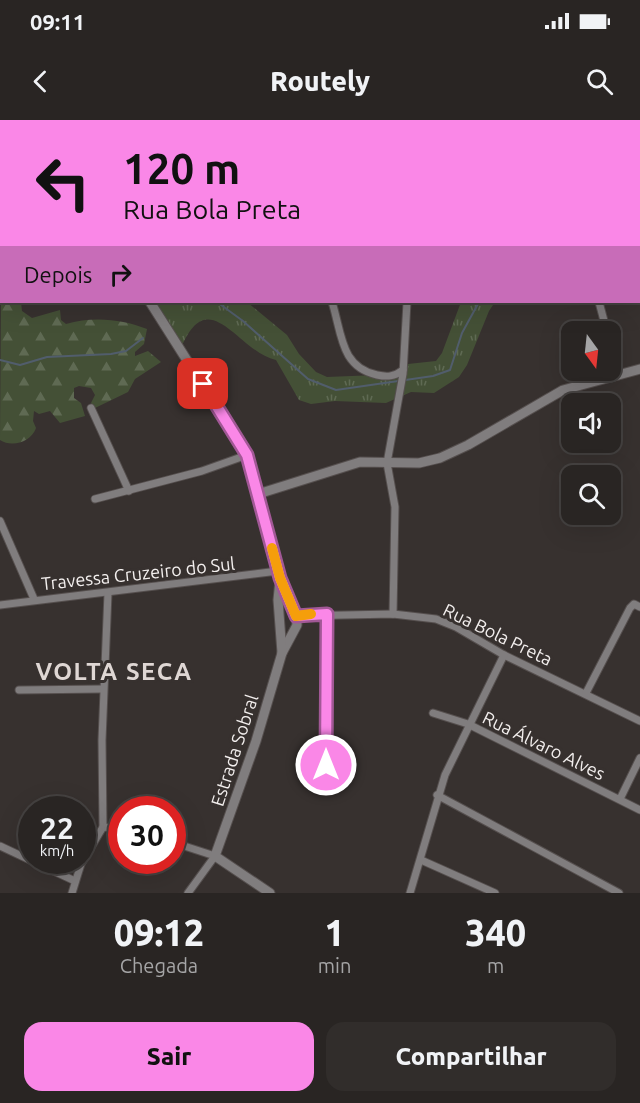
<!DOCTYPE html>
<html lang="pt">
<head>
<meta charset="utf-8">
<style>
	:root { --surface:#292523; --page:#312d2b; --text:#f1f3f6; --muted:#a5a5a6; --line:#454241; --accent:#fa87e7 }
	body { margin:0; font-family:Ubuntu,sans-serif; background:var(--page); color:var(--text); height:100vh; display:flex; flex-direction:column; font-size:22px; white-space:nowrap }
	* { box-sizing:border-box; margin:0 }
	p { font-size:20px; color:var(--muted) }
	.icon { flex:none; width:33px; height:33px; fill:none; stroke:currentColor; stroke-width:2; stroke-linecap:round; stroke-linejoin:round }
	.map { position:relative; height:773px; overflow:hidden }
	.details { display:flex; flex-direction:column; background:var(--surface); flex:1 }
	.details>* { flex:none }
	.hud { position:absolute; left:0px; top:0px; width:640px; height:183px; box-shadow:0 6px 24px #0002,0 0 0 2px var(--line); background:#fa87e7; color:#111; overflow:hidden }
	.needle { width:39px; rotate:165deg }
	.tools { position:absolute; left:561px; top:201px; display:grid; gap:12px }
	.tools a { display:grid; place-items:center; width:60px; height:60px; border-radius:12px; background:var(--surface); box-shadow:0 6px 24px #0002,0 0 0 2px var(--line); font-size:30px }
	.speed { position:absolute; left:18px; top:676px; display:flex; gap:12px; font-size:30px; font-weight:700; text-align:center }
	.speed>* { display:grid; place-content:center; width:78px; height:78px; border-radius:50%; background:var(--surface); box-shadow:0 6px 24px #0002,0 0 0 2px var(--line); line-height:1 }
	.speed small { font-size:15px; font-weight:400 }
	.speed .limit { border:9px solid #d22; background:#fff; color:#111 }
	.pin { position:absolute; display:grid; place-items:center; width:51px; height:51px; color:#fff; margin:-26px; border-radius:12px; box-shadow:0 3px 9px #0006 }
	.me { position:absolute; width:66px; margin:-33px; rotate:0deg; stroke-linejoin:round; filter:drop-shadow(0 0 4px #0008) }
	.turn { display:flex; align-items:center; gap:21px; height:126px; padding:0 24px; font-size:27px }
	.turn .icon { width:78px; height:78px; stroke-width:2.5 }
	.turn b { display:block; font-size:42px; line-height:51px }
	.then { display:flex; align-items:center; height:57px; padding:0 24px; background:#0003; gap:12px; font-size:22px }
	.eta { display:flex; justify-content:space-evenly; align-items:center; height:102px; text-align:center }
	.eta b { font-size:36px; font-weight:800; line-height:42px }
	.primary-button { display:flex; gap:12px; margin-top:auto; padding:12px 24px }
	.primary-button a { flex:1; height:69px; border-radius:18px; background:var(--accent); color:#111; font-size:24px; font-weight:800; line-height:69px; text-align:center }
	.primary-button a+a { background:var(--page); color:var(--text) }
	.status { display:flex; justify-content:space-between; align-items:center; height:42px; padding:0 30px; background:var(--surface); direction:ltr }
	.status svg { height:16px; fill:currentColor }
	header { display:flex; justify-content:space-between; align-items:center; height:78px; padding:0 24px; background:var(--surface); font-size:27px; font-weight:800 }
	.map>svg:first-child { display:block }
</style>
</head>
<body>
<div class="status"><b>09:11</b><svg viewBox="0 0 49 12"><path d="M0 12V9h3v3zM5 12V6h3v6zM10 12V3h3v9zM15 12V0h3v12zM26 1h20v11H26zM47 4h2v5h-2z"/></svg></div>
<header><svg class="icon" aria-label="back" viewBox="0 0 24 24"><path d="M15 5l-7 7 7 7"/></svg>Routely<svg class="icon" aria-label="search" viewBox="0 0 24 24"><circle cx="10" cy="10" r="6"/><path d="M15 15l6 6"/></svg></header>
<div class="map">
<svg width="640" height="773" viewBox="0 0 640 773">
	<defs>
		<pattern id="forest-firs" width="22" height="20" patternUnits="userSpaceOnUse" patternTransform="scale(1.5)"><rect width="22" height="20" fill="#445036"/><path d="M5 1l3.5 6h-7zM16 11l3.5 6h-7z" fill="#5f6a53"/></pattern>
		<pattern id="park-tufts" width="24" height="20" patternUnits="userSpaceOnUse" patternTransform="scale(1.5)"><rect width="24" height="20" fill="#445036"/><path d="M3 7l-1-3M5 7V3M7 7l1-3M15 17l-1-3M17 17v-4M19 17l1-3" fill="none" stroke="#5f6a53"/></pattern>
	</defs>
	<rect width="100%" height="100%" fill="#37312f"/>
	<path fill="url(#forest-firs)" d="M1,170L2,182H21L22,191L32,198L60,190L61,200L66,204C93,196 122,199 147,209L144,224L135,232V236L148,231L161,242L135,259L128,272L95,288L91,283L95,275L91,268L79,266L74,268V278L81,283L85,296L60,303L50,291L39,294L34,291L33,301L36,308C31,322 12,328 0,320Z"/>
	<path fill="url(#park-tufts)" d="M169,182H247L287,215L299,234L316,252L327,257L377,255L390,253L408,244L436,241L442,233L461,182H495L489,191L467,245L459,257L434,273L411,272L386,283L335,281L311,284L299,280L276,240C238,232 209,161 181,228L153,187Z"/>
	<g fill="none" stroke-linecap="round" stroke-linejoin="round">
		<g stroke="#515d6c" stroke-width="2">
			<path d="M346,2V0"/>
			<path d="M639,53H640"/>
			<path d="M203,182H217L243,201L308,259L336,270L433,256L450,250L462,213L479,182"/>
			<path d="M0,240L20,245L47,237L111,234L126,231L143,218"/>
		</g>
		<defs>
			<g id="minor">
				<path d="M503,0L504,2"/>
				<path d="M587,0L588,2"/>
				<path d="M267,2L268,0"/>
				<path d="M389,2L390,0"/>
				<path d="M483,2L484,0"/>
				<path d="M0,127L2,128"/>
				<path d="M332,182C342,213 340,247 377,255C387,257 394,257 403,250"/>
				<path d="M599,182L607,212"/>
				<path d="M610,233L614,254"/>
				<path d="M91,288L129,371"/>
				<path d="M95,379L202,351L247,335"/>
				<path d="M0,401L34,479"/>
				<path d="M0,485L278,451"/>
				<path d="M393,494L395,387L387,343L403,254L407,182"/>
				<path d="M296,496L393,494L436,499L456,507L504,535L640,601"/>
				<path d="M19,570L103,569"/>
				<path d="M586,573L630,488L634,484L640,487"/>
				<path d="M433,593L468,604L640,690"/>
				<path d="M326,666L327,494"/>
				<path d="M437,675L619,773"/>
				<path d="M620,679L640,638"/>
				<path d="M103,707L122,709"/>
				<path d="M172,722L215,736L188,773"/>
				<path d="M0,726L32,741"/>
				<path d="M421,740L495,773"/>
				<path d="M32,741L75,761"/>
				<path d="M72,773L81,744L103,707L102,620L108,473"/>
				<path d="M410,773L445,655L504,535"/>
			</g>
			<g id="tertiary">
				<path d="M22,0L23,2"/>
				<path d="M150,182L247,335L280,458L296,496L297,505L282,533L256,621L215,736L270,773"/>
				<path d="M258,374L360,342L419,343L440,338L468,325L563,270L640,249"/>
				<path d="M280,460L278,480L282,533"/>
			</g>
		</defs>
		<use href="#minor" stroke="#554f4e" stroke-width="9"/>
		<use href="#tertiary" stroke="#554f4e" stroke-width="11"/>
		<use href="#minor" stroke="#807d7e" stroke-width="7"/>
		<use href="#tertiary" stroke="#807d7e" stroke-width="9"/>
	</g>
	<g fill="none" stroke-linecap="round" stroke-linejoin="round">
		<defs>
			<path id="route" d="M203,264L247,335L280,458L296,496L327,494L326,645"/>
		</defs>
		<use href="#route" stroke="#a25896" stroke-width="15"/>
		<use href="#route" stroke="#fa87e7" stroke-width="10"/>
		<path stroke="#f59e0b" stroke-width="10" d="M272,428L280,458L296,496L311,494"/>
	</g>
	<g text-anchor="middle" dominant-baseline="central" stroke-width="6" stroke-linejoin="round" paint-order="stroke">
		<g font-size="18" fill="#f3efee" stroke="#37312f">
			<text transform="translate(138 453) rotate(-6)">Travessa Cruzeiro do Sul</text>
			<text transform="translate(498 514) rotate(26)">Rua Bola Preta</text>
			<text transform="translate(544 625) rotate(26)">Rua Álvaro Alves</text>
			<text transform="translate(234 630) rotate(-72)">Estrada Sobral</text>
		</g>
		<g font-size="24" font-weight="bold" letter-spacing="1.5" fill="#dfd7d4" stroke="#37312f">
			<text x="114" y="551">VOLTA SECA</text>
		</g>
	</g>
</svg>
<div class="tools">
<a><svg class="needle" viewBox="-14 -14 28 28"><path d="M0-13l5 13h-10z" fill="#e53935"/><path d="M0 13l5-13h-10z" fill="#a5a5a6"/></svg></a>
<a><svg class="icon" aria-label="sound" viewBox="0 0 24 24"><path d="M4 9h4l5-4v14l-5-4H4zM17 9q2 3 0 6"/></svg></a>
<a><svg class="icon" aria-label="search" viewBox="0 0 24 24"><circle cx="10" cy="10" r="6"/><path d="M15 15l6 6"/></svg></a>
</div>
<div class="speed"><div>22<small>km/h</small></div><div class="limit">30</div></div>
<div class="pin" style="left:203px;top:264px;background:#d93025"><svg class="icon" aria-label="arrive" viewBox="0 0 24 24"><path d="M6 21V4h12l-3 4 3 4H6"/></svg></div>
<svg class="me" style="left:326px;top:645px" viewBox="-20 -20 40 40"><circle r="17" fill="#fa87e7" stroke="#fff" stroke-width="3"/><path d="M0-11L8 9 0 5-8 9z" fill="#fff"/></svg>
<div class="hud">
<div class="turn"><svg class="icon" aria-label="left" viewBox="0 0 24 24"><path d="M17 20v-9H6M10 6l-5 5 5 5"/></svg><div><b>120 m</b>Rua Bola Preta</div></div>
<div class="then">Depois<svg class="icon" aria-label="right" viewBox="0 0 24 24"><path d="M7 20v-9h11M14 6l5 5-5 5"/></svg></div>
</div>
</div>
<section class="details">
<div class="eta">
<div><b>09:12</b><p>Chegada</p></div>
<div><b>1</b><p>min</p></div>
<div><b>340</b><p>m</p></div>
</div>
<div class="primary-button"><a>Sair</a><a>Compartilhar</a></div>
</section>
</body>
</html>
